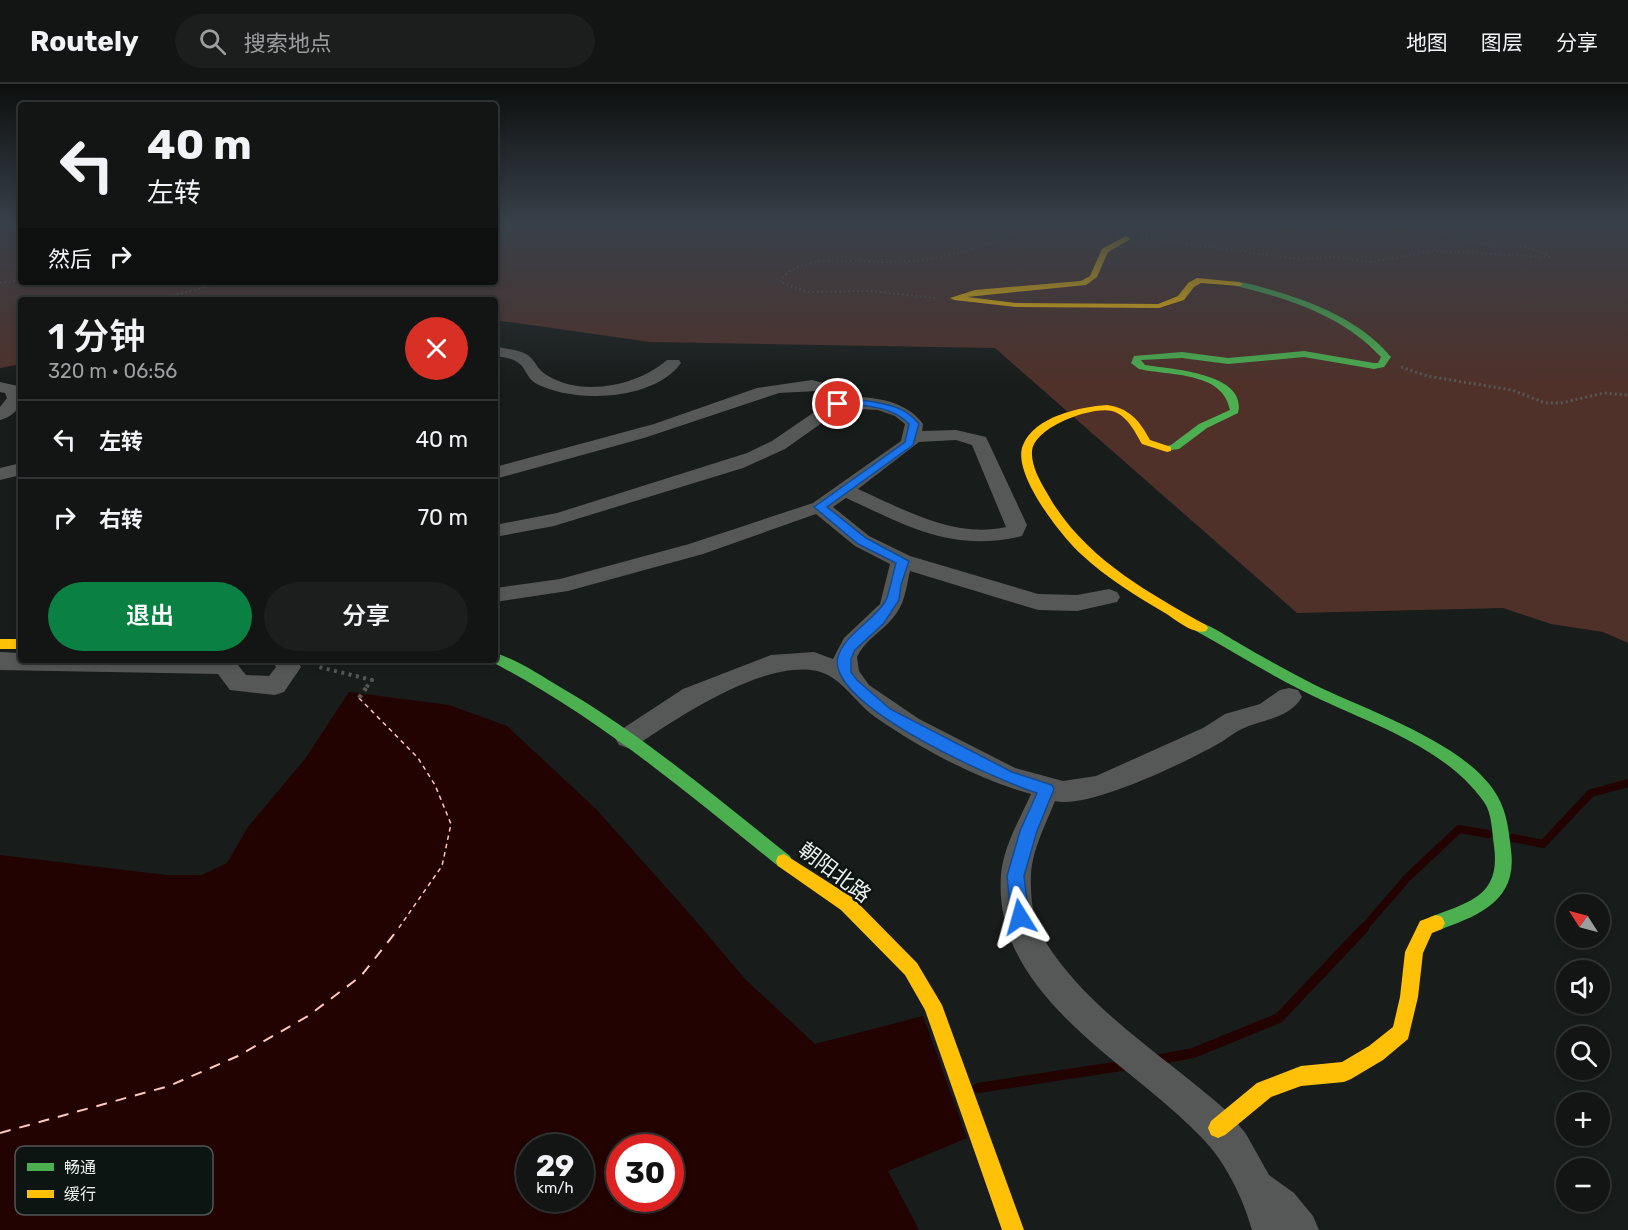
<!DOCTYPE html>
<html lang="zh">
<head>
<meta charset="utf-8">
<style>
	:root { --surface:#121514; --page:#1b1e1d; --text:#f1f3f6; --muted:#9c9fa0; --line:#313434; --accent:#0b8043 }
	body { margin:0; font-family:Rubik,"Noto Sans SC",sans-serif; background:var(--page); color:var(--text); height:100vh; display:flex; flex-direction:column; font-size:22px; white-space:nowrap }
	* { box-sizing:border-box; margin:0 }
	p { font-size:20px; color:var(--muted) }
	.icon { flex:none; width:33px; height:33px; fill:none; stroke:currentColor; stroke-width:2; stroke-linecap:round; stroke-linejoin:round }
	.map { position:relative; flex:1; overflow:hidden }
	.panel { position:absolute; left:18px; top:213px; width:480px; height:366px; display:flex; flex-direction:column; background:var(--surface); border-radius:6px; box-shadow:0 3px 9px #0003,0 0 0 2px var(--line) }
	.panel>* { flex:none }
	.guide { position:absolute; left:18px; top:18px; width:480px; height:183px; border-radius:6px; box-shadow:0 3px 9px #0003,0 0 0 2px var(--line); background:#121514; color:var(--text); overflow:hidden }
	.needle { width:39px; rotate:306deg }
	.buttons { position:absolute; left:1556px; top:810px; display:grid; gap:12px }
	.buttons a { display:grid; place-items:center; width:54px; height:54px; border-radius:50%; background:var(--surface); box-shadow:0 3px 9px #0003,0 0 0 2px var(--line); font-size:30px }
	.speed { position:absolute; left:516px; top:1050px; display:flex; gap:12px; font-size:30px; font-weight:700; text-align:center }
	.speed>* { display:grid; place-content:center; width:78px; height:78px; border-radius:50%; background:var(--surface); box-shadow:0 3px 9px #0003,0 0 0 2px var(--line); line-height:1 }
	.speed small { font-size:15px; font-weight:400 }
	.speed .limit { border:9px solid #d22; background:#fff; color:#111 }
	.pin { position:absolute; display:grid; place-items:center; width:51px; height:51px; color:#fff; margin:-26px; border:3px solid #fff; border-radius:50%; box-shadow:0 2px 6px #0007 }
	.me { position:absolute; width:66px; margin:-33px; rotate:352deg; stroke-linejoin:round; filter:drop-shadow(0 0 4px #0008) }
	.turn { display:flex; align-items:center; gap:21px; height:126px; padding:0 30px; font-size:27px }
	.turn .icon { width:78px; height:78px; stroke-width:2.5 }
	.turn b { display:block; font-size:42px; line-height:51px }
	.then { display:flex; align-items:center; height:57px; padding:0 30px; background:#0003; gap:12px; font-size:22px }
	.round { display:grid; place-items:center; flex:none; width:63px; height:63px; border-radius:32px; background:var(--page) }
	.headline { display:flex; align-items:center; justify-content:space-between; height:102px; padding:0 30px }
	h1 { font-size:36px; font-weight:600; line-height:45px }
	.button { display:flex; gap:12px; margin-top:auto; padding:12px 30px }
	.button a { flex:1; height:69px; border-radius:36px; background:var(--accent); color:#fff; font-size:24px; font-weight:600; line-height:69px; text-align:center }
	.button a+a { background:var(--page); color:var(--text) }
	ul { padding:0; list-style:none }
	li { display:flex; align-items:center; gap:18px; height:78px; padding:0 30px; border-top:2px solid var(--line) }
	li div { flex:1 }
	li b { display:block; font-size:22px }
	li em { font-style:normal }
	header { display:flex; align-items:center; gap:36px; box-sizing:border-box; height:84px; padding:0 30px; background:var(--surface); border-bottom:2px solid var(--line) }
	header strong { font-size:28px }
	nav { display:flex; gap:33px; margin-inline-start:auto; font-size:21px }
	.search { width:420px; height:54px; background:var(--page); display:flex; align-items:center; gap:15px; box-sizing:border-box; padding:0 21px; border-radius:33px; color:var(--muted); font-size:22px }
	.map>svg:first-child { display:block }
</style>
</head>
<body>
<header>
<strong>Routely</strong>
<div class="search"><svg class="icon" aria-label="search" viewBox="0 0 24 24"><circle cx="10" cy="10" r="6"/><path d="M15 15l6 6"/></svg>搜索地点</div>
<nav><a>地图</a><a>图层</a><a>分享</a></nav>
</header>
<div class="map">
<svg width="1628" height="1146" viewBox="0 0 1628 1146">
	<rect width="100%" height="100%" fill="#181c1a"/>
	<path fill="#4f312a" d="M0,139H21V198H495V139H1628V559L1603,548L1551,540L1503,524L1297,529L995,264L650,258L495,236V216H356L331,212L314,216H21V280L0,284Z"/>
	<path fill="#230302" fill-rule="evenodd" d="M349,608L449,621L507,642L596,725L689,829L745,895L815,960L923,932L967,1054L888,1087L919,1146H0V771L166,791H202L227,779L248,743L305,675ZM530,1064H580V1114H530ZM620,1064H670V1114H620Z"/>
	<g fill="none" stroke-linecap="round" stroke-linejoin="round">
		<g stroke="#230302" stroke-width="8">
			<path d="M1513,754L1543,760L1591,709L1628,699"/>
			<path d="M1363,845L1408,793L1459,745L1488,750"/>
		</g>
		<g stroke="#230302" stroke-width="10">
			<path d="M1156,976L1193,969L1279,934L1364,844"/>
			<path d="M978,1004L1127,981"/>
		</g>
		<path stroke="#fcc9bd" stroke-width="1.5" stroke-dasharray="4.5 4" stroke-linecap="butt" d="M359,614L418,674L435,701L451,740L442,782L398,845"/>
		<path stroke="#fcc9bd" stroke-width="2" stroke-dasharray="11 9" stroke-linecap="butt" d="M0,1049L169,1002L238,972L308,932L361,892L399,844"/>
		<g stroke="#555856" stroke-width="2" stroke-dasharray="1.5 3" stroke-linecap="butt">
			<path d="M1271,143L1320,145L1348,139"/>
			<path d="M1142,153L1297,175L1330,173L1372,178L1433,167L1552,173L1523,162L1483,159L1393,139"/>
			<path d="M0,199L21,196"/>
			<path d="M935,214L871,207L807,208L780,198C796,169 852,178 879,178C897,178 917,177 934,174C962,169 987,160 1013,149L1002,139"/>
			<path d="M155,216L226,198"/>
		</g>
		<path stroke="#555856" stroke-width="3" stroke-dasharray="2 3" stroke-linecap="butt" d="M1401,283L1427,292L1512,306L1545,319H1561L1604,309L1628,311"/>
		<path stroke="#555856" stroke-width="4" stroke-dasharray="3 4.5" stroke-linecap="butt" d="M320,576L319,583L372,596L365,605"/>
		<path stroke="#555856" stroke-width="4.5" stroke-dasharray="4 5" stroke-linecap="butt" d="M359,614L366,604"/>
		<g fill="#565857" fill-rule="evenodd">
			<path d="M495,262C505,265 523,266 530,273C536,278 538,286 545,290C581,314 637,302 667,276H679L681,279C654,317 573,320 535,299C527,294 525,282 517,278C512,274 501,273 495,272Z"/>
			<path d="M812,296L835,302L844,314C871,311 907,317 923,340L922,347L956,346L986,353L1027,441L1022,452C953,469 907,442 846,414L833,423L869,452L910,472L1038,510L1077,511L1109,505L1117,508L1120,513L1117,518L1077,527L1038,526L910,487C906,504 905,521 892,535C881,548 864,557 857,573L859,587L869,601L919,635L1015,684L1063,697L1096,692L1203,644L1225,630L1260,620L1280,606L1289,604L1298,606L1302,613C1289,635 1263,635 1242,645C1235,648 1229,653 1223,657C1191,676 1088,726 1055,717C1046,740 1032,766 1031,791C1030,813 1033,838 1045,857C1089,928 1168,974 1229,1029L1246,1050L1269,1091L1294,1109L1313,1132L1319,1146H1252C1243,1114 1226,1079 1203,1055C1132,979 992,913 1001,791C1003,763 1020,735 1031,710C976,695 922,665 875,633C853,617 840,589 811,586C758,580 680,632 637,661L628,664L619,661L615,654L619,647L683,605L771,571L814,568L833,575L844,554L880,520L890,480L855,462L816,430L703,470L568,507L495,518V504L560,495L689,460L813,419L901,357L905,340L895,332L878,326L843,324L785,365L743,384L554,442L495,453V441L557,429L747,369L772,357L829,318L826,312L817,307L779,309L644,354L495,395V383L654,340L757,304ZM956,356L972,361L1006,443C955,455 903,425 858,405L919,358Z"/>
			<path d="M0,298L18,302C28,317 15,333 0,336V323L7,314L5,309L0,308Z"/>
			<path d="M21,379V391L0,396V384Z"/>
			<path d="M0,568L21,569V576H234L246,591L269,592L276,583L272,576H297L301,583L284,608L275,611L230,606L218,590L0,586Z"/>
		</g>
		<g fill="#4caf50" fill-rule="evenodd">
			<path d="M1236,198C1246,198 1258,202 1268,205C1313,218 1360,236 1391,273L1384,283L1374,285L1304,273L1228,280L1182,274L1141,276L1145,281C1170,285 1248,289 1238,329L1207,344L1179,365L1163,367V363L1171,361L1199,340L1230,326C1223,287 1169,292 1139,285L1131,279L1134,272L1182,268L1228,274L1304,267L1374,279H1378L1381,273C1343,232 1290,215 1236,202Z"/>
			<path d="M1201,539C1214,543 1226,552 1237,558C1262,573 1288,587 1313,600C1367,627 1468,659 1498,713C1507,729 1509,748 1511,766C1518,818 1477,832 1436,847L1430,845L1427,839L1430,833C1469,818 1501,812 1494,762C1492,748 1492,729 1484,718C1443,660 1364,638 1303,607C1267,589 1232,567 1196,547L1194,544Z"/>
			<path d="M495,569C518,576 540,591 560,603C643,651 715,713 790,772L792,777L790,782L784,784L778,782C686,708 597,632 490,577L495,576Z"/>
		</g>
		<g fill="#ffc107" fill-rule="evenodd">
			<path d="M1126,152L1130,154L1129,156L1108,168L1097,193L1086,201L967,213L1016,219L1158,220L1178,212L1188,199L1197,194L1239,198L1243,200L1239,202L1201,199L1194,203L1184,216L1159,224L1016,223L954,216L950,214L975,206L1081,197L1090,192L1102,165Z"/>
			<path d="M1107,321C1129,324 1140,337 1150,356L1171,363V367L1167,368L1142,360C1135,348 1128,332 1112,327C1092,322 1034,343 1032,367C1031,382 1040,397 1047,409C1082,472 1145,507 1206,541L1208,544L1206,547C1193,551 1175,535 1165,529C1136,512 1107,494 1082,471C1062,453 1011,389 1023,361C1035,332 1080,323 1107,321Z"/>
			<rect x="0" y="555" width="21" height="10"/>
			<path d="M784,770L853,814L917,879L942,921L1024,1146H1002L925,926L905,891L841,826L778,782L776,777L778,772Z"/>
			<path d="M1436,831L1442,833L1445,839L1442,845L1432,849L1423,869L1418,913L1408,955L1383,976L1351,995L1344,998L1301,1002L1271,1013L1225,1051L1218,1054L1211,1051L1208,1044L1211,1037L1257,999L1301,982L1342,978L1369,962L1393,943L1400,913L1405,868L1420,837Z"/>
		</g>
	</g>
	<linearGradient id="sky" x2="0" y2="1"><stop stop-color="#0d0f0e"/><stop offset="0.46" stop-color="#374049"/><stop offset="1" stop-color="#374049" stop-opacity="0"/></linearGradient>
	<rect width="1628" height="299" fill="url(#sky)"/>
	<path fill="#1a73e8" stroke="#114b97" stroke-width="1.5" d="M855,315C879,319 904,320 919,340L913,361L827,423L866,454L909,477L901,501L899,516L884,539L855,566L851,575V588L857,596L890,625L1012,688L1052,701L1054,705L1037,747L1024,792L1029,833L1026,839L1020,842L1014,839L1011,833L1007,792L1020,747L1037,709C999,697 825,621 838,573C844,551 872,538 885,518C889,512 893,489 896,479L858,460L814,423L905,358L909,340C896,326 875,322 856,321C848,321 840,325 833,320Z"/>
	<g text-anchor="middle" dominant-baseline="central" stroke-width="5" stroke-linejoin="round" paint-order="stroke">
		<g font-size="21" fill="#edf2f0" stroke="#0d1512">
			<text transform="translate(835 788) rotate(37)">朝阳北路</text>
		</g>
	</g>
	<rect x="15" y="1062" width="198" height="69" rx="9" fill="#0d1512" stroke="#505755" stroke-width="1.5"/>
	<rect x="27" y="1079" width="27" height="8" fill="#4caf50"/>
	<rect x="27" y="1106" width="27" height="8" fill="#ffc107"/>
	<g font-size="16" fill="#edf2f0">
		<text x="64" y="1089">畅通</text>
		<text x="64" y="1116">缓行</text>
	</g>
</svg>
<div class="buttons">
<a><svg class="needle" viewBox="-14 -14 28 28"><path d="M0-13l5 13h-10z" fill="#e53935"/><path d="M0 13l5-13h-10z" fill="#9c9fa0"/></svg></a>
<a><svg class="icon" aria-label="sound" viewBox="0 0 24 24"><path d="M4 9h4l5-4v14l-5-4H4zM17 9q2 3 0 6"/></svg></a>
<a><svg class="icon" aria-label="search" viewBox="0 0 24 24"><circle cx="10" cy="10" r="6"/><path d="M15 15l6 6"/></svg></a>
<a>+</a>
<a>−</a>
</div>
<div class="speed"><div>29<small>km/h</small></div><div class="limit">30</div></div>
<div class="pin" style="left:838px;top:320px;background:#d93025"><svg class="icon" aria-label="arrive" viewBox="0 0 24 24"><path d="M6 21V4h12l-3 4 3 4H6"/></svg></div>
<svg class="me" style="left:1020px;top:833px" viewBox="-20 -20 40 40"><path d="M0-17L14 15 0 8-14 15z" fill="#1a73e8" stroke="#fff" stroke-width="4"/></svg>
<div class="guide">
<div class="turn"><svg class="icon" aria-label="left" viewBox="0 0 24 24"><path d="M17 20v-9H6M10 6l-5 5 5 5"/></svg><div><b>40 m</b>左转</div></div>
<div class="then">然后<svg class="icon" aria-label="right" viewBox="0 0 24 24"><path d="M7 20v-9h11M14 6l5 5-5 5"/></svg></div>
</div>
<section class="panel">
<div class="headline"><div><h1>1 分钟</h1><p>320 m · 06:56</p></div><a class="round" style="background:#d93025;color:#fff"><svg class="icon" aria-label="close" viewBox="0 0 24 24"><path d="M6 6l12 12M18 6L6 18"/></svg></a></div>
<ul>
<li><svg class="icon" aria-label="left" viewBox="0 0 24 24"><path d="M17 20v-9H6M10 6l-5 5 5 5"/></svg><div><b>左转</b></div><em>40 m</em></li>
<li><svg class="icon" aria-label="right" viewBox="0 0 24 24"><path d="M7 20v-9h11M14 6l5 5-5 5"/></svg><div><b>右转</b></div><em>70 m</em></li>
</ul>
<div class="button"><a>退出</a><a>分享</a></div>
</section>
</div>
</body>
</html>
